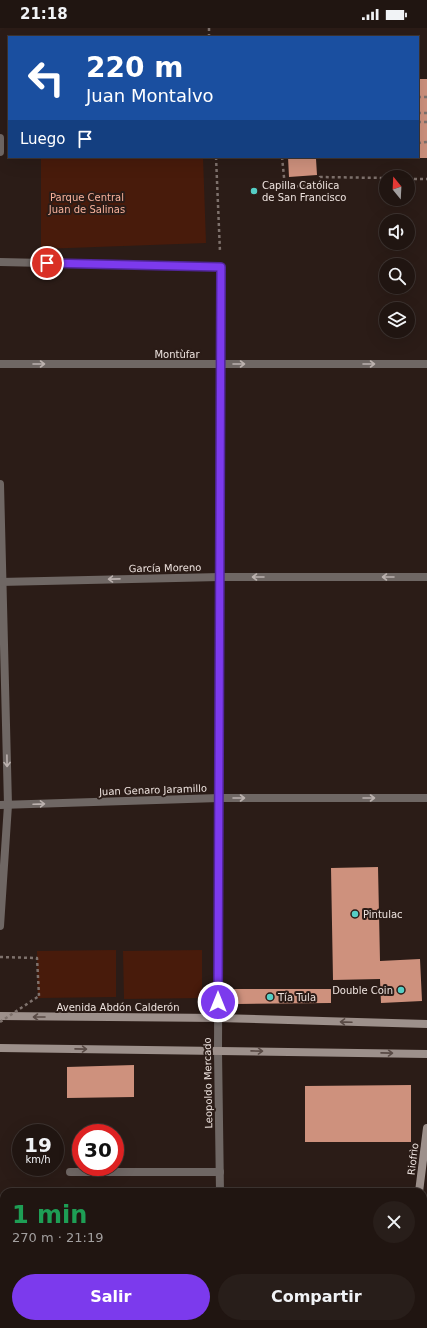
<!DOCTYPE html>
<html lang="es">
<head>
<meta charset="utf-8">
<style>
	:root { --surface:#201511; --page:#281e1a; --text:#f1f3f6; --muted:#a29f9f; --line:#3d3431; --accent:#7c3aed }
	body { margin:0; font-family:"DejaVu Sans",sans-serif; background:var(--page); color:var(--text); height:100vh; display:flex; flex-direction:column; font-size:15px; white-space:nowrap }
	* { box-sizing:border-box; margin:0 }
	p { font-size:13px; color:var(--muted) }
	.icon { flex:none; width:22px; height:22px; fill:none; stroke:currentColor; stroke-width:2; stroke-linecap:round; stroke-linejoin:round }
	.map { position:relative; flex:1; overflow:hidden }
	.side { position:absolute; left:0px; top:1160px; width:427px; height:140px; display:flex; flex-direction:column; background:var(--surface); border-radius:12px 12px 0 0; box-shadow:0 4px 16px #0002,0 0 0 1px var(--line) }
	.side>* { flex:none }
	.guide { position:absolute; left:8px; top:8px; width:411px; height:122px; border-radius:0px; box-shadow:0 4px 16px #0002,0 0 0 1px var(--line); background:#1a4fa0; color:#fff; overflow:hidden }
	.needle { width:26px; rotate:342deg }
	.controls { position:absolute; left:379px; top:142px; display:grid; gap:8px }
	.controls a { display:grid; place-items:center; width:36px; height:36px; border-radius:50%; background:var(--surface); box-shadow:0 4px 16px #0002,0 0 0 1px var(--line); font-size:20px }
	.speed { position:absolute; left:12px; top:1096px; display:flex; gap:8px; font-size:20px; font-weight:700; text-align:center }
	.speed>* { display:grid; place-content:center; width:52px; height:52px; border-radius:50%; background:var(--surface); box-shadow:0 4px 16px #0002,0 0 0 1px var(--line); line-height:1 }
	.speed small { font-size:10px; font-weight:400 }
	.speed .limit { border:6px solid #d22; background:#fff; color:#111 }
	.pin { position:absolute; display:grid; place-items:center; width:34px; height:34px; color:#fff; margin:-17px; border:2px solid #fff; border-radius:50%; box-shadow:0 1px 4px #0007 }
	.me { position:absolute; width:44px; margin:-22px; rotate:0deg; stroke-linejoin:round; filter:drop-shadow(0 0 3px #0008) }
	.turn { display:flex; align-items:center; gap:14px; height:84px; padding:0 12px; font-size:18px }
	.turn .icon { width:52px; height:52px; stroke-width:2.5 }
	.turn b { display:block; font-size:28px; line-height:34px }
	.then { display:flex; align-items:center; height:38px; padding:0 12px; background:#0003; gap:8px; font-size:15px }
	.round { display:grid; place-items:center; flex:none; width:42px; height:42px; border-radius:21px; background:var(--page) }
	.head { display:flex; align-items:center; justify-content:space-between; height:68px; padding:0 12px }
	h1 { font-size:24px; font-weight:700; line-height:30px; color:#1e9e55 }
	.primary-button { display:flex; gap:8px; margin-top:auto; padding:8px 12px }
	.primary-button a { flex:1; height:46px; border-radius:24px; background:var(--accent); color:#fff; font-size:16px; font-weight:700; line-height:46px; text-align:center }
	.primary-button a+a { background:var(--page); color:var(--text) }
	.status { display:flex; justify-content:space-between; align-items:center; height:28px; padding:0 20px; background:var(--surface); direction:ltr }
	.status svg { height:11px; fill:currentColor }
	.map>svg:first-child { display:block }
</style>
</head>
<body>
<div class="status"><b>21:18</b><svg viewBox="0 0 49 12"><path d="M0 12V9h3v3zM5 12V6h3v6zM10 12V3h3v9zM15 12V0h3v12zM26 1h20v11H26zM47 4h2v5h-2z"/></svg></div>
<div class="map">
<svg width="427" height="1300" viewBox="0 0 427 1300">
	<rect width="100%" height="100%" fill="#2b1c17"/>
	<g fill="#481b0b">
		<path d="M41,129H203L206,215L41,221Z"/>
		<path d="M116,922V969L38,970L37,923Z"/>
		<path d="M202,922V970L124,971L123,923Z"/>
	</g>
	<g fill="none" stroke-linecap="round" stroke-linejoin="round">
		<g stroke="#9e7467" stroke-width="7">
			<path d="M372,1296L380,1300"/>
			<path d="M7,1300L17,1296"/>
		</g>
	</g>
	<g fill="#ce917d">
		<rect x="418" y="51" width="9" height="79"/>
		<path d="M288,129H404V130L316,131L317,147L289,149Z"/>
		<path d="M378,839L380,933L420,931L422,973L381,975L380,951L333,952L331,840Z"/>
		<path d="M233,961H331V975L237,976L233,972Z"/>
		<path d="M134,1037V1069L67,1070V1039Z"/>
		<path d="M411,1057V1114H305V1058Z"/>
	</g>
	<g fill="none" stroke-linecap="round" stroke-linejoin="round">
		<g stroke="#7e716c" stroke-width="2.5" stroke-dasharray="3 3" stroke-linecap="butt">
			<path d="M209,0V9"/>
			<path d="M418,69H427"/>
			<path d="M418,85H427"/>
			<path d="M418,94H427"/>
			<path d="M418,115L427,114"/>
			<path d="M216,129L220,224"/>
			<path d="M282,129L285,159L319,157L320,149L386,150"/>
			<path d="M408,151H427"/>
			<path d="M0,929L37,930L39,968"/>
		</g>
		<path stroke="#6f6764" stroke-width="8" d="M70,1144H220"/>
		<g stroke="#6f6764" stroke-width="8">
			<path d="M0,110V124"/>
			<path d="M0,234L221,239L218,1023L220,1164"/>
			<path d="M0,336H427"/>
			<path d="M0,456L8,777L0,898"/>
			<path d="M0,554L220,549H427"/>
			<path d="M0,777L219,770H427"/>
		</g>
		<g stroke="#9d908b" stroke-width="8">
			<path d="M0,988L218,990L427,996"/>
			<path d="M0,1020L427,1026"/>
			<path d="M419,1164L427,1100"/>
			<path d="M401,1300L402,1296"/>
		</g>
		<path stroke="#7e716c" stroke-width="2.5" stroke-dasharray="3 3" stroke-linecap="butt" d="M0,994L39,968"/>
	</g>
	<defs><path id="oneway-shaft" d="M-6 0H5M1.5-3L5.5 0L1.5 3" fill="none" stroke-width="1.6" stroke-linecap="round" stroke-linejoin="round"/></defs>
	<g stroke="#bbb1ae">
		<use href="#oneway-shaft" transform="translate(39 336)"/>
		<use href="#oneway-shaft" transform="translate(239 336)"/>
		<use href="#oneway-shaft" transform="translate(369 336)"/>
		<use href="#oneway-shaft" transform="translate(258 549) rotate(-180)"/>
		<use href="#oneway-shaft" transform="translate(388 549) rotate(-180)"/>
		<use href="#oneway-shaft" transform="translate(114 551) rotate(179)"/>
		<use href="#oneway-shaft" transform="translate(7 733) rotate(89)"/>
		<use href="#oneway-shaft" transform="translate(239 770)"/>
		<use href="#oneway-shaft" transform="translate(369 770)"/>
		<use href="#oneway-shaft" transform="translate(39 776) rotate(-2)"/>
	</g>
	<g stroke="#594a45">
		<use href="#oneway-shaft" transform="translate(39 989) rotate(-180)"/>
		<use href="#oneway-shaft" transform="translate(346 994) rotate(-178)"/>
		<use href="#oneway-shaft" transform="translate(81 1021) rotate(1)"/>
		<use href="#oneway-shaft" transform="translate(257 1023) rotate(1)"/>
		<use href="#oneway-shaft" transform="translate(387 1025) rotate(1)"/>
	</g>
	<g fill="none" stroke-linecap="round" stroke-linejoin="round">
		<defs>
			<path id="route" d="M47,235L221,239L218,974"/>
		</defs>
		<use href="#route" stroke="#51269a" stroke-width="10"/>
		<use href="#route" stroke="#7c3aed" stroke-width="7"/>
	</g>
	<g fill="#55cec5" stroke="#2b1c17" stroke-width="1.5">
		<circle cx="254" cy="163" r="4"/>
		<circle cx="355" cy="886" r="4"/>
		<circle cx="401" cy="962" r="4"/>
		<circle cx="270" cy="969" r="4"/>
	</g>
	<g text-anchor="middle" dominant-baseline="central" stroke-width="4" stroke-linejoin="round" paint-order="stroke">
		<g font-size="10" fill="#eee3df" stroke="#2b1c17" text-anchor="start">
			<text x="262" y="157">Capilla Católica<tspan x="262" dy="12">de San Francisco</tspan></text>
			<text x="363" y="886">Pintulac</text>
			<text x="393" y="962" text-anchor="end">Double Coin</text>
			<text x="278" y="969">Tía Tula</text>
		</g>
		<g font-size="10" fill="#f8b29c" stroke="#2b1c17">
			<text x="87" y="169">Parque Central<tspan x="87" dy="12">Juan de Salinas</tspan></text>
		</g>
		<g font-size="10" fill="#eee3df" stroke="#2b1c17">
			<text x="177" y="326">Montùfar</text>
			<text transform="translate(165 540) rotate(-1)">García Moreno</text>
			<text transform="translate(153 762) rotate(-2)">Juan Genaro Jaramillo</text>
			<text x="118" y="979">Avenida Abdón Calderón</text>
			<text transform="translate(208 1055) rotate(-91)">Leopoldo Mercado</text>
			<text transform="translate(413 1131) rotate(-83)">Riofrìo</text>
		</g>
	</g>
</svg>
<div class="controls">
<a><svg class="needle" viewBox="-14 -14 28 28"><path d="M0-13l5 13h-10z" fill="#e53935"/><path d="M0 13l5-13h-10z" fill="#a29f9f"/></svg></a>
<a><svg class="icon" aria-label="sound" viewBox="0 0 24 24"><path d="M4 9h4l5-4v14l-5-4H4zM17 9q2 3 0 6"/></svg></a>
<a><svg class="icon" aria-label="search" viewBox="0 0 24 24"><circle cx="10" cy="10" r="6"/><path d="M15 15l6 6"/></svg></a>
<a><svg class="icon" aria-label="layers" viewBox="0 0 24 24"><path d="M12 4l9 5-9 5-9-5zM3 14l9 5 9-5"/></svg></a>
</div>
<div class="speed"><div>19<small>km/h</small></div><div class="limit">30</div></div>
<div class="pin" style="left:47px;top:235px;background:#d93025"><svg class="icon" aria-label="arrive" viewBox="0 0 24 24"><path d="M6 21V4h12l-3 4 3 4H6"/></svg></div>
<svg class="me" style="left:218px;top:974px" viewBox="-20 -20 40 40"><circle r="17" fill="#7c3aed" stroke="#fff" stroke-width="3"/><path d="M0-11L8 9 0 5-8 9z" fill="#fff"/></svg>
<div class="guide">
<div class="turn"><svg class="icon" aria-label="left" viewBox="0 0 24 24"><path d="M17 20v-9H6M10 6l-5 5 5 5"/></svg><div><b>220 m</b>Juan Montalvo</div></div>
<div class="then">Luego<svg class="icon" aria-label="arrive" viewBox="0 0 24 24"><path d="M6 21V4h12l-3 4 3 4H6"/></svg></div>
</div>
<section class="side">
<div class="head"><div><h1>1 min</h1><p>270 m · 21:19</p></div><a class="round"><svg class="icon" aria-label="close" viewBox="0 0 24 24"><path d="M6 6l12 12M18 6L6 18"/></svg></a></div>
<div class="primary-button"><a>Salir</a><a>Compartir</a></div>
</section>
</div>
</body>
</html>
